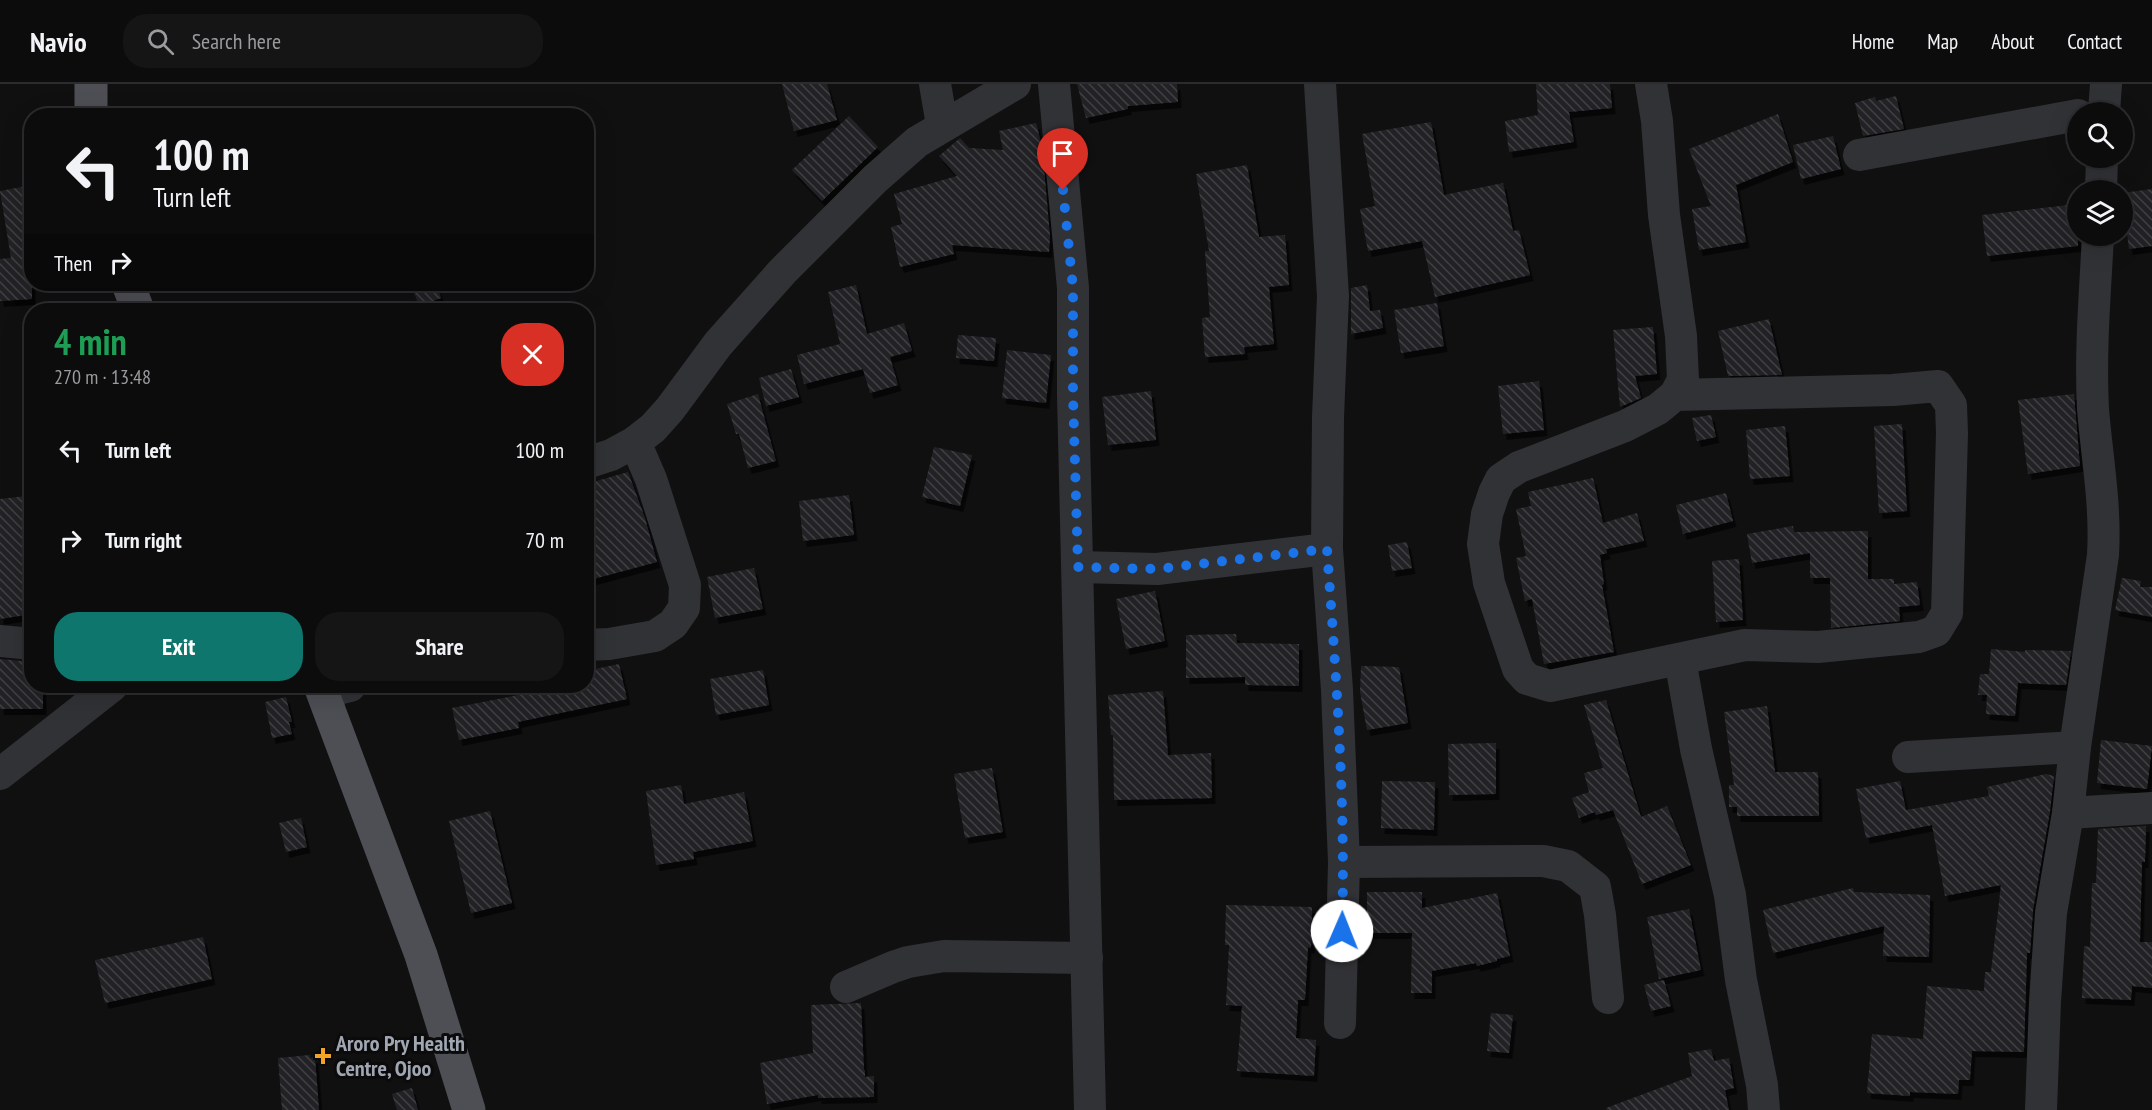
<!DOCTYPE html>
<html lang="en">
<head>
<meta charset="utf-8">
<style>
	:root { --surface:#0c0c0d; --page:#151516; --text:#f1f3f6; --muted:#9a9b9d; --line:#2c2c2e; --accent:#0f766e }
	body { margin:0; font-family:"PT Sans Narrow",sans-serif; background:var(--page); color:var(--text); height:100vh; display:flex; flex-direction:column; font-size:22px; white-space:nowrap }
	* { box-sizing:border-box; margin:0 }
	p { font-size:20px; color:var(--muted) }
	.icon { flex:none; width:33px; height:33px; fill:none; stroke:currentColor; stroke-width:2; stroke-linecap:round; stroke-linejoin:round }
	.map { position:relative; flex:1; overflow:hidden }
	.sheet { position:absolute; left:24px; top:219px; width:570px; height:390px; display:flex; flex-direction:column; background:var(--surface); border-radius:24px; box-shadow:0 6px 24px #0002,0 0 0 2px var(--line) }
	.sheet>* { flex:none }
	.top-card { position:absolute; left:24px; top:24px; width:570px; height:183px; border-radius:24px; box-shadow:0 6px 24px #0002,0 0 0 2px var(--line); background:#0c0c0d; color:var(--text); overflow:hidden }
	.tools { position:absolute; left:2067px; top:18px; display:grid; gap:12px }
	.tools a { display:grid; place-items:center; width:66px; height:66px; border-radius:50%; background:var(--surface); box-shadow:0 6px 24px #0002,0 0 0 2px var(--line); font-size:30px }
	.pin { position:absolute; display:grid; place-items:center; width:51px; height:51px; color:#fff; margin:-62px -26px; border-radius:50% 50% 50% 0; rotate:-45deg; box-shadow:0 0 6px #0007 }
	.pin .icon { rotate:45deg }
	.me { position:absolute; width:66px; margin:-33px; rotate:1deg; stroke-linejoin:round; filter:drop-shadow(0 0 4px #0008) }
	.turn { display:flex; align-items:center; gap:21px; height:126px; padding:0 30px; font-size:27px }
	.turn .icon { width:78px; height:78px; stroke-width:2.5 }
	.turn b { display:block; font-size:42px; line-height:51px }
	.then { display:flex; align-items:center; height:57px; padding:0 30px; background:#0003; gap:12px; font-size:22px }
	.round { display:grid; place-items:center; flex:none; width:63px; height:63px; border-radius:24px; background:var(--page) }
	.head { display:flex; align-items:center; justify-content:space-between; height:102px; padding:0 30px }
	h1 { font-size:36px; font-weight:800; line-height:45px; color:#1e9e55 }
	.cta { display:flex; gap:12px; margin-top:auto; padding:12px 30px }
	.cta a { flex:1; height:69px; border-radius:24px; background:var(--accent); color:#fff; font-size:24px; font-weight:800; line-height:69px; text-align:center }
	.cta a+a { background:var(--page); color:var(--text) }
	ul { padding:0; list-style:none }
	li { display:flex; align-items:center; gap:18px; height:90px; padding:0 30px }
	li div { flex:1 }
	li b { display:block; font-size:22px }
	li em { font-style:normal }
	header { display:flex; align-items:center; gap:36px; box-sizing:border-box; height:84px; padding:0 30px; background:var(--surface); border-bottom:2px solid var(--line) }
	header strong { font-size:28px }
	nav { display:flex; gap:33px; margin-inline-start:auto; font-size:21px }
	.search { width:420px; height:54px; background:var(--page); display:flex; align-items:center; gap:15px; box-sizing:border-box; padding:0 21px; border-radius:24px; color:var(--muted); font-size:22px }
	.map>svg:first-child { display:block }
</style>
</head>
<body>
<header>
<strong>Navio</strong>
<div class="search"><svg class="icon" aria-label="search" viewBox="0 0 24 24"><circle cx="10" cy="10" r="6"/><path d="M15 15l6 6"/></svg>Search here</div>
<nav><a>Home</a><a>Map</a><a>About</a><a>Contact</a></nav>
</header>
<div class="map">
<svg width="2152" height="1026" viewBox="0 0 2152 1026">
	<defs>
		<pattern id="building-back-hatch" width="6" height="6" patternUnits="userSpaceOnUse" patternTransform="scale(1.5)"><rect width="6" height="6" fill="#232325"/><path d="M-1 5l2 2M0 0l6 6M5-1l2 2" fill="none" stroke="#404042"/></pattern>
		<filter id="shadow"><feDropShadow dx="3.5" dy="6" stdDeviation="0" flood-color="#0009"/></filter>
	</defs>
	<rect width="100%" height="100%" fill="#101011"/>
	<g fill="url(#building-back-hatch)" filter="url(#shadow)">
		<path d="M782,0H827L837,36L794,47Z"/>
		<path d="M1077,0H1177L1178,18L1128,22V25L1086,34Z"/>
		<path d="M1536,0H1610L1612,24L1569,28L1574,58L1509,68L1505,37L1538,31Z"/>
		<path d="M1896,12L1904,45L1863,52L1855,19L1875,13L1876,17Z"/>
		<path d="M1778,30L1793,78L1736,101L1746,158L1699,166L1692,125L1711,122L1689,65Z"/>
		<path d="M849,32L878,63L822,117L792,86Z"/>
		<path d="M1431,38L1444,111L1503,99L1513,147L1519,146L1530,191L1435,213L1422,157L1368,167L1360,125L1375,122L1362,50Z"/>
		<path d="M1036,39L1042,62L1050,152L1049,168L952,161L954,170L900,183L891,143L902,140L894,110L957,92L939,72L960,54L969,64L1003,66L999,47Z"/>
		<path d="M1833,52L1841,85L1801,95L1793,61Z"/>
		<path d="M1247,81L1259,153L1285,151L1289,201L1269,203L1274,260L1244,263L1245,270L1205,273L1202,234L1210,233L1205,167H1209L1196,90Z"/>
		<path d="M32,101V215L0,217V175L11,174L0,107Z"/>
		<path d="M2152,105V162L2129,165L2122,109Z"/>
		<path d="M2078,120V162L1987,172L1982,131Z"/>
		<path d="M411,200H436L441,214L419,222Z"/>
		<path d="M856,201L867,250L904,239L912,267L890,273L898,301L870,309L863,285L804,300L797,271L840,260L828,208Z"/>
		<path d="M1367,201L1370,227L1380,226L1383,244L1351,250V204Z"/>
		<path d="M1437,219L1444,262L1401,269L1394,226Z"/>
		<path d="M1769,235L1782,291L1728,292L1718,247Z"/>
		<path d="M1653,243L1657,290L1635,292L1641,314L1620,323L1613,246Z"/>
		<path d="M958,251L996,254L994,277L956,274Z"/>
		<path d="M1007,266L1051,271L1046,319L1002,314Z"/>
		<path d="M791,285L799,313L766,322L759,294Z"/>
		<path d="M1539,297L1544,346L1503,350L1498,302Z"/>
		<path d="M1151,307L1156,356L1108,361L1102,313Z"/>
		<path d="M758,310L776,377L748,384L739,350H736L727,320Z"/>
		<path d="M2074,310L2080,382L2028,390L2018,316Z"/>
		<path d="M1711,331L1716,353L1697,357L1692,334Z"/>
		<path d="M1902,340L1907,427L1879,429L1874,342Z"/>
		<path d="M1785,342L1790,392L1750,395L1746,346Z"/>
		<path d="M934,363L972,371L960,422L922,413Z"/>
		<path d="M628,388L645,434L657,478L586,497V400Z"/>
		<path d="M1593,394L1603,439L1637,429L1644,457L1606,465L1607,469L1600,471L1604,500L1602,501L1614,568L1544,580L1532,515L1525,517L1516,474L1526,472L1516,425L1531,422L1528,408Z"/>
		<path d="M1726,409L1733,437L1683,450L1676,421Z"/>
		<path d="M849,411L854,451L803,457L799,417Z"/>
		<path d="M26,412L27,423L32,422V530L0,535V415Z"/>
		<path d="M1793,442L1794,448L1868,447V495H1894V500L1917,498L1920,521L1899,523L1900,537L1831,544L1830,494H1810V469L1752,479L1747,450Z"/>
		<path d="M1407,458L1412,484L1392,487L1388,461Z"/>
		<path d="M1739,475L1743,536L1716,538L1712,477Z"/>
		<path d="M754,484L763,525L715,534L707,493Z"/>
		<path d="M2122,494L2141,497L2140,503H2152V533L2115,526Z"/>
		<path d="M1155,507L1165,557L1126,565L1116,515Z"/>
		<path d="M1236,550L1237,559L1299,560V602L1245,601V593L1186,594V551Z"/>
		<path d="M1991,565L2025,568V566L2071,567L2066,601L2018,599L2015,632L1986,630L1987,611H1978L1980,590H1989Z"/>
		<path d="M0,575L32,578V602H43V625H0Z"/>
		<path d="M619,580L627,615L518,638L519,644L459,656L452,624L539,607L538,602H586V587Z"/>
		<path d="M1361,582L1399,583L1408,639L1367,646L1360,608Z"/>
		<path d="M763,586L769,621L716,631L710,595Z"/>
		<path d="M1163,607L1168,671L1211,669L1212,714L1114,716L1113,651H1111L1108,611Z"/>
		<path d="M286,613L292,638H289L292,650L272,654L265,618Z"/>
		<path d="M1606,616L1641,733L1667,722L1691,781L1642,800L1613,726L1596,731L1595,728L1579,734L1572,714L1589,708L1584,689L1603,684L1584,621Z"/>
		<path d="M1767,622L1775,688H1818L1819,732H1737V723H1729V701H1734L1724,628Z"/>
		<path d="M2101,656L2152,662L2147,705L2097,699Z"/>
		<path d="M1496,659V710L1449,711L1448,660Z"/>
		<path d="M992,684L1003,748L965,754L954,690Z"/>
		<path d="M2046,690L2054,692L2050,727L2033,826L2030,869H2027L2024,968L1972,967L1970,996H1959L1958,1010L1910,1008V1012L1867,1009L1872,950L1923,955L1927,902L1984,907L1985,888H1991L2001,801L1945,812L1932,741L1866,754L1856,705L1900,697L1906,726L1989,712L1987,703Z"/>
		<path d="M1382,697L1435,698L1434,746L1381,744Z"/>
		<path d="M681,701L684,720L744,708L753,757L693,768L694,775L656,781L646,707Z"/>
		<path d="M490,727L512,819L471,829L449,737Z"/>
		<path d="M301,734L307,763L286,768L279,739Z"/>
		<path d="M2146,742L2145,778H2142L2140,858H2152V904L2132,902L2131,916L2082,914L2084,862L2090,863L2092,799H2096L2098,745Z"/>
		<path d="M1853,804L1854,808L1930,811L1929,873L1883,872L1884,842L1773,869L1763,826Z"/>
		<path d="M1367,808H1422V824L1497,809L1510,872L1497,875V877L1477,882L1476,879L1432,887V909H1411L1412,849H1367Z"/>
		<path d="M1226,821L1312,823L1311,864L1308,863L1305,916H1298L1296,954L1316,956L1314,992L1237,987L1242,922L1226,921L1229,861H1225Z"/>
		<path d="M1689,825L1701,886L1659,895L1647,833Z"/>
		<path d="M203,853L212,895L105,919L95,876Z"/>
		<path d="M1664,896L1671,922L1651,927L1644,901Z"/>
		<path d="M861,919L864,986H865V993L874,992V1013L818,1014V1011L767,1020L760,979L813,969L811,921Z"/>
		<path d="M1491,929L1513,931L1509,969L1487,967Z"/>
		<path d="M1711,965L1714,977L1729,974L1734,1004L1725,1006L1729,1026H1607L1606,1024L1692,992L1688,969Z"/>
		<path d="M310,971V974L315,973L319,1026H282L278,974Z"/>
		<path d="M412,1004L418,1026H397L392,1010Z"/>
	</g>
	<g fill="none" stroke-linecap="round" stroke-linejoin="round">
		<g stroke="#313236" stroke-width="32">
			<path d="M935,0L942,41"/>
			<path d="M1054,0L1073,204V311L1090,1026"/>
			<path d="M1320,0L1333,212L1328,333L1327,465L1337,606L1344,778L1340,939"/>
			<path d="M1651,0L1657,37L1664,131L1681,252L1683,296L1675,311L1658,325L1625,342L1519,383L1501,395L1494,409L1487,430L1483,460L1489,499L1518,585L1527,595L1550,602L1745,561L1818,563L1919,553L1936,547L1947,529L1952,349L1951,321L1938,302L1893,306L1675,311"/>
			<path d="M2104,28L2106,0"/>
			<path d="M1859,71L2078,31"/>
			<path d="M2101,106L2102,74"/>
			<path d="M586,379L611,371L635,358L653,344L670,325L718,260L782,188L875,95L917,58L1015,0"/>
			<path d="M1078,483L1157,485L1327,465"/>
			<path d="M0,557L32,560"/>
			<path d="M586,561L609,560L655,552L673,540L684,524L685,501L651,395L635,358"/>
			<path d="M1680,575L1696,665L1730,811L1741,896L1762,1001L1764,1026"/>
			<path d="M327,621L334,606L350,602"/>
			<path d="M1908,673L2075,663"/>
			<path d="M0,690L112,602"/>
			<path d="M2068,729L2152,724"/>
			<path d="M1344,778L1543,777L1568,782L1595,803L1600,831L1608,914"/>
			<path d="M846,903L893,883L908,878L944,872L1087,874"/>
			<path d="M2041,1026L2045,918L2051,829L2068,729L2075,663L2103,471C2106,421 2097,374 2093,325C2090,268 2095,209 2098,152"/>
		</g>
		<g stroke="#4d4f55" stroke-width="33">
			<path d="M91,32V0"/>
			<path d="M128,200L138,226"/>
			<path d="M320,602L421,871L469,1026"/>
		</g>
	</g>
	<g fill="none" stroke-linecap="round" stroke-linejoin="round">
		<path stroke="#1a73e8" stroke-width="10" stroke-dasharray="0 18" d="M1063,106L1073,204V311L1078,483L1157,485L1327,465C1336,592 1346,719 1342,847"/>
	</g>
	<path fill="#f3a327" stroke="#0b0b0c" stroke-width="2" d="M320 963h6v6h6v6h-6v6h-6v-6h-6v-6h6z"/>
	<g text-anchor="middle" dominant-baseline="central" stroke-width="6" stroke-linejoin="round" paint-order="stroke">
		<g font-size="22" font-weight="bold" fill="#a1a7b2" stroke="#0b0b0c" text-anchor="start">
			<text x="336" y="959">Aroro Pry Health<tspan x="336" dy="25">Centre, Ojoo</tspan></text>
		</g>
	</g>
</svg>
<div class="tools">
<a><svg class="icon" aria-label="search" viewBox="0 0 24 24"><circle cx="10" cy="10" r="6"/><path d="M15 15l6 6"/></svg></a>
<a><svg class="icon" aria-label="layers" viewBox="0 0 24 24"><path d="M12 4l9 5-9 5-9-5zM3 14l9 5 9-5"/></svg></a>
</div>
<div class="pin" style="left:1063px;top:106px;background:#d93025"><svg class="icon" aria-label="arrive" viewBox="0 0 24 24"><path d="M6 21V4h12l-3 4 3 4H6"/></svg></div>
<svg class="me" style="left:1342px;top:847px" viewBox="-20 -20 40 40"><circle r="19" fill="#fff"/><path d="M0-13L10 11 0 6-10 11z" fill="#1a73e8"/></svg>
<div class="top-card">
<div class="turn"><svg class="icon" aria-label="left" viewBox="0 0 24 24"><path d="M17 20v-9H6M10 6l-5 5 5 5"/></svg><div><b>100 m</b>Turn left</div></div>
<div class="then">Then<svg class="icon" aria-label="right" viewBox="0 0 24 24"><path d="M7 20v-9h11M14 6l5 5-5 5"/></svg></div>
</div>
<section class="sheet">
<div class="head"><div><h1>4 min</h1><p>270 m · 13:48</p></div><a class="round" style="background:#d93025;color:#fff"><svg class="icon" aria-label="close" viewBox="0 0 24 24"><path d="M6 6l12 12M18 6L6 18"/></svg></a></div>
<ul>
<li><svg class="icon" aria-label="left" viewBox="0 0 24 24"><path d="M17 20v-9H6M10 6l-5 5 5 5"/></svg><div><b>Turn left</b></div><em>100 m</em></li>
<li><svg class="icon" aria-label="right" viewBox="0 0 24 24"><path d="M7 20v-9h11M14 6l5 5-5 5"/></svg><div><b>Turn right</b></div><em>70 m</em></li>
</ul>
<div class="cta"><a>Exit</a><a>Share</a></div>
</section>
</div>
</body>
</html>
